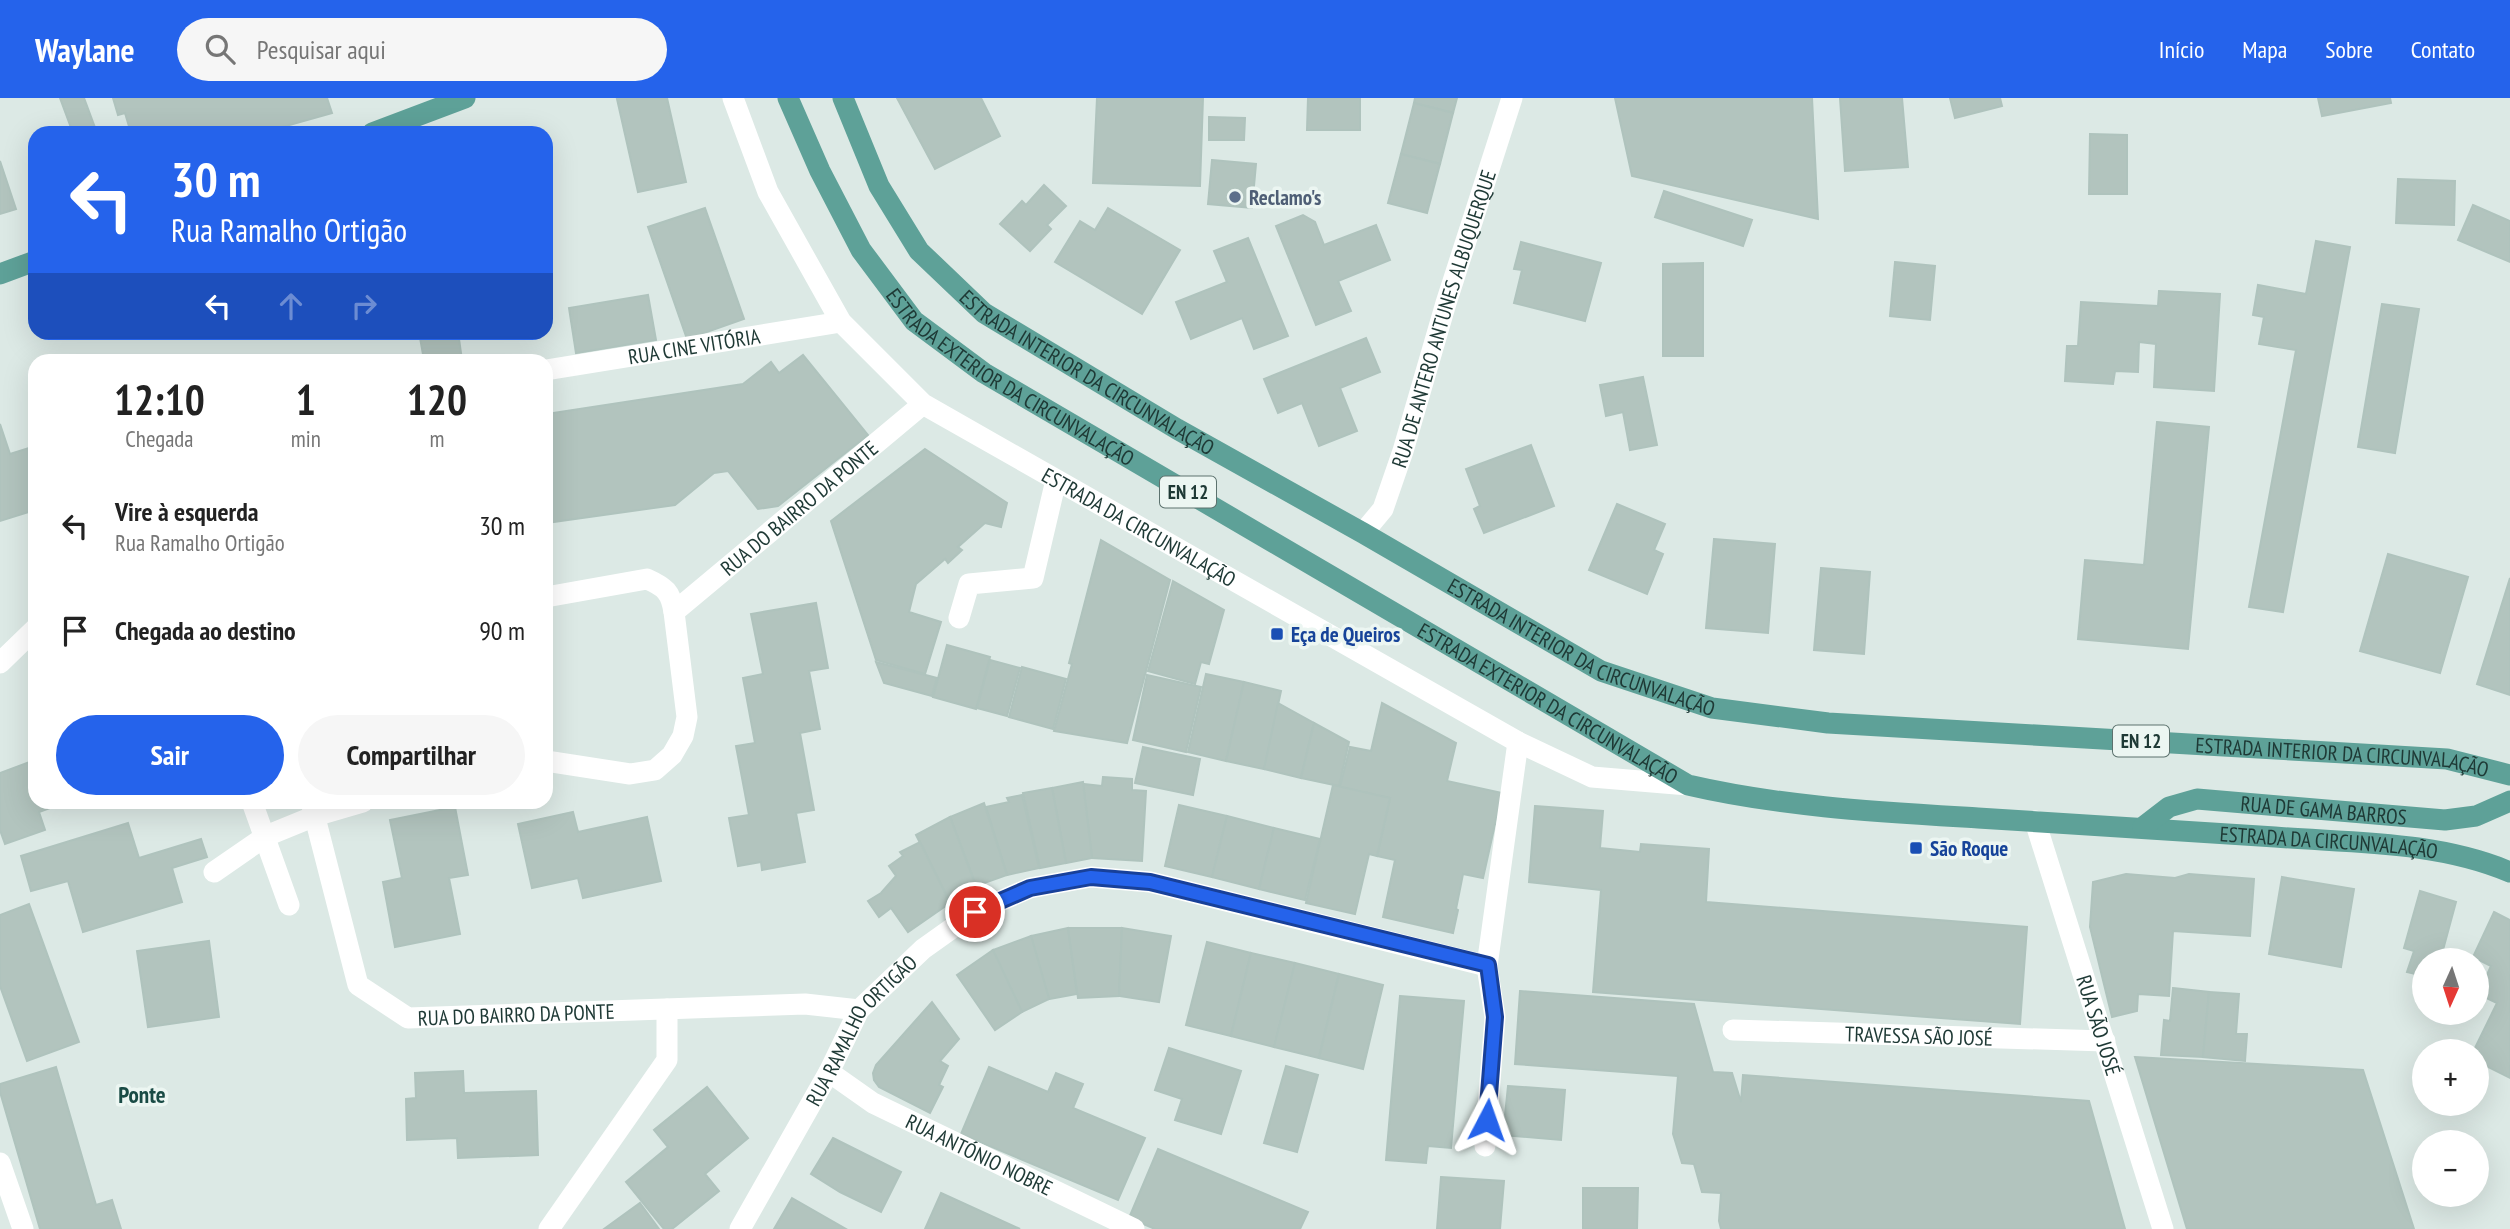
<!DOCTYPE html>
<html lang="pt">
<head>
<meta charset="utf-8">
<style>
	:root { --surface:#fff; --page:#f6f6f6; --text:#222; --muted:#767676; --accent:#2563eb }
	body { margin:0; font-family:"PT Sans Narrow",sans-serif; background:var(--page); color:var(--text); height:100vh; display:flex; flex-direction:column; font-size:26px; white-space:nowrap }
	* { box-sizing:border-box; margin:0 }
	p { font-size:23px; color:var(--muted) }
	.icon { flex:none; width:38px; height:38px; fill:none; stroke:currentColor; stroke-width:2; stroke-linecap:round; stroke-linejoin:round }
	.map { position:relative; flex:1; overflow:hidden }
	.side { position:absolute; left:28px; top:256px; width:525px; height:455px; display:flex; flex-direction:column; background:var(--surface); border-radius:21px; box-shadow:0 7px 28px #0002 }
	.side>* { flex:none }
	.guide { position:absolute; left:28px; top:28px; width:525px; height:214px; border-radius:21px; box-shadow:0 7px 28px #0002; background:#2563eb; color:#fff; overflow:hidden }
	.needle { width:46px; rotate:183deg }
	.buttons { position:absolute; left:2412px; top:850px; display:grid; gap:14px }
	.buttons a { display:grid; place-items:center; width:77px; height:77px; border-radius:50%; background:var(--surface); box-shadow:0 7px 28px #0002; font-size:35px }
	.pin { position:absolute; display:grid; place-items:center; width:60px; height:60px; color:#fff; margin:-30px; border:4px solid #fff; border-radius:50%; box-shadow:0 2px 7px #0007 }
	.me { position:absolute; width:77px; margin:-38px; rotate:4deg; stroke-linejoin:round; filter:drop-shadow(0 0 5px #0008) }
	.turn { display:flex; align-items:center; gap:24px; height:147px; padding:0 28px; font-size:32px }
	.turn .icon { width:91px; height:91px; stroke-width:2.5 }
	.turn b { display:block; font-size:49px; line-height:60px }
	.lanes { display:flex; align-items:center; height:66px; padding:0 28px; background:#0003; justify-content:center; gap:35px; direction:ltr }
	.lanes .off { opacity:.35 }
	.eta { display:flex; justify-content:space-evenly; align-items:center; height:119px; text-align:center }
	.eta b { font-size:42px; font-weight:700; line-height:49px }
	.button { display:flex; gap:14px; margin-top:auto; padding:14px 28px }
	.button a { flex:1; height:80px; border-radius:42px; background:var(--accent); color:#fff; font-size:28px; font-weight:700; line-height:80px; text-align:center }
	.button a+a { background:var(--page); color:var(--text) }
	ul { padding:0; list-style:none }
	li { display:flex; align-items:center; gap:21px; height:105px; padding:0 28px }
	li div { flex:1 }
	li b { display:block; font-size:26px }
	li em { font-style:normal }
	header { display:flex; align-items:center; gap:42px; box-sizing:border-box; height:98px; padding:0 35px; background:var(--accent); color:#fff }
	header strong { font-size:33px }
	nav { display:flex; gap:38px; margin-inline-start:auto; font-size:24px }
	.search { width:490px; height:63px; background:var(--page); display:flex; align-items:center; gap:18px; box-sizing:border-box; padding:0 24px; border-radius:38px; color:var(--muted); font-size:26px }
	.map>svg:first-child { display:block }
</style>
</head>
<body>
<header>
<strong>Waylane</strong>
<div class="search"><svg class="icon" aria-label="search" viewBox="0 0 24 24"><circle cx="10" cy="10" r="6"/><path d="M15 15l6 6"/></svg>Pesquisar aqui</div>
<nav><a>Início</a><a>Mapa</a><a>Sobre</a><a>Contato</a></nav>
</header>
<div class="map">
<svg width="2510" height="1131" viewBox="0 0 2510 1131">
	<rect width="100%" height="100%" fill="#dce9e5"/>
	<g fill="#b2c4be" stroke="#afc3bd" stroke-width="2">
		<path d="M60,0H84L97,35H73Z"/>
		<path d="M113,0H327L332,15L261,35H131L125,15L118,17Z"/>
		<path d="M667,0L686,84L638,94L617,1Z"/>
		<path d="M897,0H981L1000,38L935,71Z"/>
		<path d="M1097,0H1203L1200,88L1093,85Z"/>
		<path d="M1308,0H1360V32H1307Z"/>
		<path d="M1415,0H1457L1453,15L1414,5Z"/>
		<path d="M1615,0H1812L1818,121L1632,78Z"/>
		<path d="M1840,0H1902L1908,69L1845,73Z"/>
		<path d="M1950,0H2000L2002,8L1955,20Z"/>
		<path d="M2318,0H2390L2391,5L2322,18Z"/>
		<path d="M1414,5L1453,15L1440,66L1401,56Z"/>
		<path d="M1209,19L1245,20L1244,42H1209Z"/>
		<path d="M2090,36L2127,37V96H2089Z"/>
		<path d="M1401,56L1440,66L1427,115L1388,105Z"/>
		<path d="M1212,62L1256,66L1252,110L1208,106Z"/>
		<path d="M0,63L16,111L0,116Z"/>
		<path d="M2398,81L2455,83L2454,127L2396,125Z"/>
		<path d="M1044,87L1066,108L1047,127L1051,131L1030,153L1000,126L1022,103L1026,107Z"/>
		<path d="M1664,93L1752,122L1743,148L1655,119Z"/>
		<path d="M2473,107L2510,123V164L2458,142Z"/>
		<path d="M705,110L744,221L687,241L648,129Z"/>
		<path d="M1108,110L1180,152L1142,216L1055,164L1080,123L1095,132Z"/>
		<path d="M1303,117L1315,124L1324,147L1376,127L1390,162L1338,183L1351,213L1316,227L1276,128Z"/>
		<path d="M1248,140L1288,238L1254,251L1242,220L1191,241L1176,204L1227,184L1214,153Z"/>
		<path d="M2316,143L2350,149L2283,514L2249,509L2296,252L2259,246L2264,219L2253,217L2258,187L2306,196Z"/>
		<path d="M1521,144L1601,165L1585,223L1514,205L1522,172L1514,171Z"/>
		<path d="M1895,164L1935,168L1930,222L1890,218Z"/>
		<path d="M1703,165V258H1663V166Z"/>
		<path d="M2159,193L2220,196L2214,293L2154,289L2156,246L2139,244L2138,274L2115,273L2113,286L2065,283L2067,248H2078L2081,204L2158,208Z"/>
		<path d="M648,197L656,242L576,255L569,210Z"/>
		<path d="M2382,206L2419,211L2395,355L2358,349Z"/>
		<path d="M419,234H458L462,262H424Z"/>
		<path d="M1366,240L1380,274L1340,290L1357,333L1319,348L1302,305L1278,315L1264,281Z"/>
		<path d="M803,257L868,337L778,408L758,411L728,373L714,375L675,407L546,425V316L743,286L771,264L779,275Z"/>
		<path d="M1643,279L1657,347L1630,352L1623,314L1606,318L1600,287Z"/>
		<path d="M2157,324L2209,329L2188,551L2078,541L2085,462L2144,467Z"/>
		<path d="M0,326L10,356L35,348V412L0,423Z"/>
		<path d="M1531,347L1554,408L1484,435L1474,411L1480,408L1466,371Z"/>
		<path d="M925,351L1007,405L1001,429L985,425L958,449L962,452L948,465L945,461L916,486L909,514L941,524L925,576L876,562L831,423Z"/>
		<path d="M1617,406L1665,426L1654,452L1663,456L1647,496L1589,472Z"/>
		<path d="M1714,441L1775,446L1768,535L1706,530Z"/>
		<path d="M1101,442L1170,482L1127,645L1054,633L1072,566L1069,565Z"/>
		<path d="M2388,456L2468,479L2440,575L2360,553Z"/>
		<path d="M1821,470L1870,474L1864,556L1814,552Z"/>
		<path d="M2510,480V597L2477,586Z"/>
		<path d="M1173,483L1224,512L1209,566L1201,564L1195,586L1148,573Z"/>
		<path d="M816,505L828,570L809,573L820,631L800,635L814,712L796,715L805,764L762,772L761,764L738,768L729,720L749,717L736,648L755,645L743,580L763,576L751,516Z"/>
		<path d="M947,547L990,559L976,611L933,599Z"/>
		<path d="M990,562L1020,570L1007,618L977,610Z"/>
		<path d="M876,564L937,580L932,598L884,585Z"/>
		<path d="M1022,569L1066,581L1053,631L1009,619Z"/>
		<path d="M1206,576L1244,584L1226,663L1188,654Z"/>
		<path d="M1147,577L1201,589L1186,654L1133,642Z"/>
		<path d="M1244,584L1281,593L1264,671L1226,663Z"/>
		<path d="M1278,605L1314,625L1301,680L1264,671Z"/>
		<path d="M1382,605L1456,645L1447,683L1502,695L1483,780L1463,776L1456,811L1458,812L1453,835L1383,819L1395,762L1377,758L1390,700L1340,689L1350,649L1371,653Z"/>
		<path d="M1314,625L1349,644L1339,688L1301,680Z"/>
		<path d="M1143,649L1200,661L1193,697L1135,685Z"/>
		<path d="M35,662V704H66L39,714L45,732L5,746L0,732V675Z"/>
		<path d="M1103,679L1132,681V692L1146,693L1142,763L1092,760L1083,686L1102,688Z"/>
		<path d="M1083,684L1092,760L1066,765L1052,690Z"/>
		<path d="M1333,687L1390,700L1377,758L1369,756L1355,816L1306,805Z"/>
		<path d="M1052,690L1066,765L1040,770L1023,695Z"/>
		<path d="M1022,697L1039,770L1007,777L986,709L1009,704L1007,700Z"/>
		<path d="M984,705L1007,777L976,788L950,719Z"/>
		<path d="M1179,707L1227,718L1212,779L1165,768Z"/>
		<path d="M1535,708L1603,713L1600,750L1640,754L1641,746L1709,751L1706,804L2027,829L2020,926L1593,894L1601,792L1529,784Z"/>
		<path d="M455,709L468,777L449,780L460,836L395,849L383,784L402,780L390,722Z"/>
		<path d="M573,714L578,734L647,719L661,783L583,800L578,780L532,790L518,726Z"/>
		<path d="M1227,718L1274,730L1259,791L1212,779Z"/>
		<path d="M950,719L976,788L950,805L916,737Z"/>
		<path d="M128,725L139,760L201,741L207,759L172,770L182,804L83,834L68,783L31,793L21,758Z"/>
		<path d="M1274,730L1320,741L1305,802L1259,791Z"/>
		<path d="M920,744L950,805L908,834L891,810L879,819L868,803L881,795L896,778L889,768L903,758L900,754Z"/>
		<path d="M2126,776L2175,780L2189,776L2254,781L2250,838L2173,833L2169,898L2138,896L2137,913L2112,919L2090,829L2093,784Z"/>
		<path d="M2282,779L2354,791L2341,869L2269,856Z"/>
		<path d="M2420,793L2456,804L2440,863H2424V878L2407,874L2414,853L2404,850Z"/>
		<path d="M29,806L79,944L27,963L0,888V817Z"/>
		<path d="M2494,814L2510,822V980L2476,963V954H2473L2497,905L2478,896L2491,868L2473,859Z"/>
		<path d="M1068,830L1077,896L1049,901L1031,838Z"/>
		<path d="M1068,830H1122L1119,898L1078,900Z"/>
		<path d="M1122,830L1171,838L1159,904L1119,898Z"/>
		<path d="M1031,838L1049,901L1022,914L993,852Z"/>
		<path d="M209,843L219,919L148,929L137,853Z"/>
		<path d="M1207,844L1251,855L1231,938L1186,927Z"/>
		<path d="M993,852L1022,914L995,932L957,877Z"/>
		<path d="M1251,855L1295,865L1274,949L1231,938Z"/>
		<path d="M1295,865L1339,876L1319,960L1274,949Z"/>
		<path d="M1339,876L1383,887L1363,971L1319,960Z"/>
		<path d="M2173,890L2209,894L2203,959L2161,957L2164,922L2170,923Z"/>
		<path d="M1520,893L1694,906L1713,974L1732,975L1741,1004L1743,977L2089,1003L2125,1131H1721L1719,1123L1721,1095L1702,1094L1694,1066L1682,1065L1673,1036L1678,978L1515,966Z"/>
		<path d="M2209,894L2239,896L2236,936H2247L2245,963L2203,959Z"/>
		<path d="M1400,898L1464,903L1451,1050L1428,1048L1426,1065L1386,1062Z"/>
		<path d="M932,904L959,941L940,963L948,968L939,987L943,989L930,1015L879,989L874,982L873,975L876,967Z"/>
		<path d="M1169,950L1241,973L1221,1036L1175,1022L1182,1001L1155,992Z"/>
		<path d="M2135,959L2363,972L2414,1131H2187Z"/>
		<path d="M1286,968L1318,977L1297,1054L1264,1045Z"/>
		<path d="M56,969L96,1107L112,1102L121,1131H40L0,994V986Z"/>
		<path d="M989,969L1048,994L1056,975L1083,986L1073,1010L1145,1040L1118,1102L961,1036Z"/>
		<path d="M463,973L464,995L536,993L538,1057L458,1060L457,1040L407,1042L406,1001L416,1000L415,975Z"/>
		<path d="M1508,988L1565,992L1561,1042L1503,1037Z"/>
		<path d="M707,989L748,1040L705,1076L719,1093L672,1131H664L626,1084L668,1049L654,1032Z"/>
		<path d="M833,1040L901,1074L881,1114L840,1094L811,1076Z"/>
		<path d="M1158,1051L1308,1114L1300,1131H1155L1129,1120Z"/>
		<path d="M1441,1079L1504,1083L1500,1131H1437Z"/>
		<path d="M1583,1090H1638L1637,1131H1583Z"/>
		<path d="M941,1095L1020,1131H925Z"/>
		<path d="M792,1100L846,1131H774Z"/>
		<path d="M640,1105L659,1131H604Z"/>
	</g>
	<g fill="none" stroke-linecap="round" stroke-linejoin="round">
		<g stroke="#fff" stroke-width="21">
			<path id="s1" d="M733,0L768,94L841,224L923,306L1518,644L1592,679L1688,687"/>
			<path id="s2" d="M546,272L841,224"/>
			<path id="s3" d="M1363,435L1383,411L1403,353L1446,205L1512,0"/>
			<path d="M546,499L647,481C665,489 671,494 674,514"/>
			<path d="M959,520L969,486L1033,480L1056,382"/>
			<path d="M0,565L35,531"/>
			<path id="s4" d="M546,663L630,676L655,672L672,657L683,638L687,619L674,514L923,306"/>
			<path d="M252,704L289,807"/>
			<path id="s5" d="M311,704L358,887L408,920L805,906L859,912"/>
			<path id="s6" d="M2035,723L2163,1131"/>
			<path d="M214,774L266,738L315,718L363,704"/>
			<path id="s7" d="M1733,932L2105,943"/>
			<path id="s8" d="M829,974L873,1005L1134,1131"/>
			<path d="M1485,1048L1495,919L1487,868L1518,644"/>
			<path d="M0,1065L23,1131"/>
			<path d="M549,1131L667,962V911"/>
			<path id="s9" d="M740,1131L829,974L859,912L923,851L975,814L1030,790L1091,779L1150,784L1487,868"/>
		</g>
		<g stroke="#5ea198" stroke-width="21">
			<path id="s10" d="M788,0L820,73L861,152L914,223L984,275L1688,687C1783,709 1880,714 1978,720C2077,726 2176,732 2275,739C2353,745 2437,743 2510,774"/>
			<path id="s11" d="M843,0L879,88L919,153L984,215L1177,331L1363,435L1601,573L1712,610L1828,625L2447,661L2510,677"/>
			<path d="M372,35L465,0"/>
			<path d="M0,176L35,163"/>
			<path id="s12" d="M2143,729L2169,709L2197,701L2445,722L2476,718L2510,703"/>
		</g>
	</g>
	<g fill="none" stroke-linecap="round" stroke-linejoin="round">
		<defs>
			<path id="route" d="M975,814L1030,790L1091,779L1150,784L1488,867L1495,919L1487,1022"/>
		</defs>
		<use href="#route" stroke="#184099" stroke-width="18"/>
		<use href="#route" stroke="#2563eb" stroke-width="12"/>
	</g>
	<circle fill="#5c6f8a" stroke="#ecf6f2" stroke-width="2.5" cx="1235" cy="99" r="7"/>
	<g fill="#1a4fb4" stroke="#ecf6f2" stroke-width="2.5">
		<rect x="1270" y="529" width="14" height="14" rx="3.5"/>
		<rect x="1909" y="743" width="14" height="14" rx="3.5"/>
	</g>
	<g text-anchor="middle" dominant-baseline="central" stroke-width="7" stroke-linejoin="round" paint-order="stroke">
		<g fill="#ecf6f2" stroke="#5c726e" stroke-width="2">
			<rect x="1160" y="378.5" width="56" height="31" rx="5"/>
			<rect x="2113" y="627.5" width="56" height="31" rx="5"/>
		</g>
		<g font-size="19" font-weight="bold" fill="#1e3935">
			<text x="1188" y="394">EN 12</text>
			<text x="2141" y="643">EN 12</text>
		</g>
		<g font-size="21" font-weight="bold" fill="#4e5e75" stroke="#ecf6f2" text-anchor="start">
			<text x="1249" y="99">Reclamo's</text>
		</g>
		<g font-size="21" fill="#1e3935" stroke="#ecf6f2">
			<text stroke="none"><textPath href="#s3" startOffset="231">RUA DE ANTERO ANTUNES ALBUQUERQUE</textPath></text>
			<text stroke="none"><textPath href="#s2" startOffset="150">RUA CINE VITÓRIA</textPath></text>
			<text stroke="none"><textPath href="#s11" startOffset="380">ESTRADA INTERIOR DA CIRCUNVALAÇÃO</textPath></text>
			<text stroke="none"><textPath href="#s10" startOffset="368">ESTRADA EXTERIOR DA CIRCUNVALAÇÃO</textPath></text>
			<text stroke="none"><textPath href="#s4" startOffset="443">RUA DO BAIRRO DA PONTE</textPath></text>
			<text stroke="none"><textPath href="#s1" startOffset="614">ESTRADA DA CIRCUNVALAÇÃO</textPath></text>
			<text stroke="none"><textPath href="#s11" startOffset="947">ESTRADA INTERIOR DA CIRCUNVALAÇÃO</textPath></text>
			<text stroke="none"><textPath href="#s10" startOffset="998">ESTRADA EXTERIOR DA CIRCUNVALAÇÃO</textPath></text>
			<text stroke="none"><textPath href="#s11" startOffset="1724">ESTRADA INTERIOR DA CIRCUNVALAÇÃO</textPath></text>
			<text stroke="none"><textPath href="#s12" startOffset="189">RUA DE GAMA BARROS</textPath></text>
			<text stroke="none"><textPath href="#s10" startOffset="1804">ESTRADA DA CIRCUNVALAÇÃO</textPath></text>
			<text stroke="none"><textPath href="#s5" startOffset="357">RUA DO BAIRRO DA PONTE</textPath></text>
			<text stroke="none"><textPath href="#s6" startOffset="214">RUA SÃO JOSÉ</textPath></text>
			<text stroke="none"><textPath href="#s9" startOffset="234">RUA RAMALHO ORTIGÃO</textPath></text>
			<text stroke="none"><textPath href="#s7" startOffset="186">TRAVESSA SÃO JOSÉ</textPath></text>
			<text stroke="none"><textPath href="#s8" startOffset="172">RUA ANTÓNIO NOBRE</textPath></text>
		</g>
		<g font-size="21" font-weight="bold" fill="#164399" stroke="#ecf6f2" text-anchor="start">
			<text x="1291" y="536">Eça de Queiros</text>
			<text x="1930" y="750">São Roque</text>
		</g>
		<g font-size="23" font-weight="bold" fill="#194b45" stroke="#ecf6f2">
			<text x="142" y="996">Ponte</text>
		</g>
	</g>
</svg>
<div class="buttons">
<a><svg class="needle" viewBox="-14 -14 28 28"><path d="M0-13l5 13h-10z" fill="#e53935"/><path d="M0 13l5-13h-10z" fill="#767676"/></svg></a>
<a>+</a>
<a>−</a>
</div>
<div class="pin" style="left:975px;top:814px;background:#d93025"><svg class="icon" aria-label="arrive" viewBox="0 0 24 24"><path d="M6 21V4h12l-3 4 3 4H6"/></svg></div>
<svg class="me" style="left:1487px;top:1022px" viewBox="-20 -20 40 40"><path d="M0-17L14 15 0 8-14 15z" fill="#2563eb" stroke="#fff" stroke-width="4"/></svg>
<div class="guide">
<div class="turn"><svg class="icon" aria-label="left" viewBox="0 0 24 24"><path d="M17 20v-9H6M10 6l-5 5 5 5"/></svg><div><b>30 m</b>Rua Ramalho Ortigão</div></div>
<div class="lanes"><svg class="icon" aria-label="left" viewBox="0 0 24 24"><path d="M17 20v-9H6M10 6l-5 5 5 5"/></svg><svg class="icon off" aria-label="ahead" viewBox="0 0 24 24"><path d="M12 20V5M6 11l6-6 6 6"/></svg><svg class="icon off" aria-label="right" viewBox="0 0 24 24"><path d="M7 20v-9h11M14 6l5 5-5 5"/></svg></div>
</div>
<section class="side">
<div class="eta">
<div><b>12:10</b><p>Chegada</p></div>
<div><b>1</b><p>min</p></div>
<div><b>120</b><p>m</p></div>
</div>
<ul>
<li><svg class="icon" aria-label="left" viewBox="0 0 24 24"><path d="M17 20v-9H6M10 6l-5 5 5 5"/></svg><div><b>Vire à esquerda</b><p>Rua Ramalho Ortigão</p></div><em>30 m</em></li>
<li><svg class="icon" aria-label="arrive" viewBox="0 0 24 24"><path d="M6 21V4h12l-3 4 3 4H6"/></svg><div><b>Chegada ao destino</b></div><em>90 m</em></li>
</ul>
<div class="button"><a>Sair</a><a>Compartilhar</a></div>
</section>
</div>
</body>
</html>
